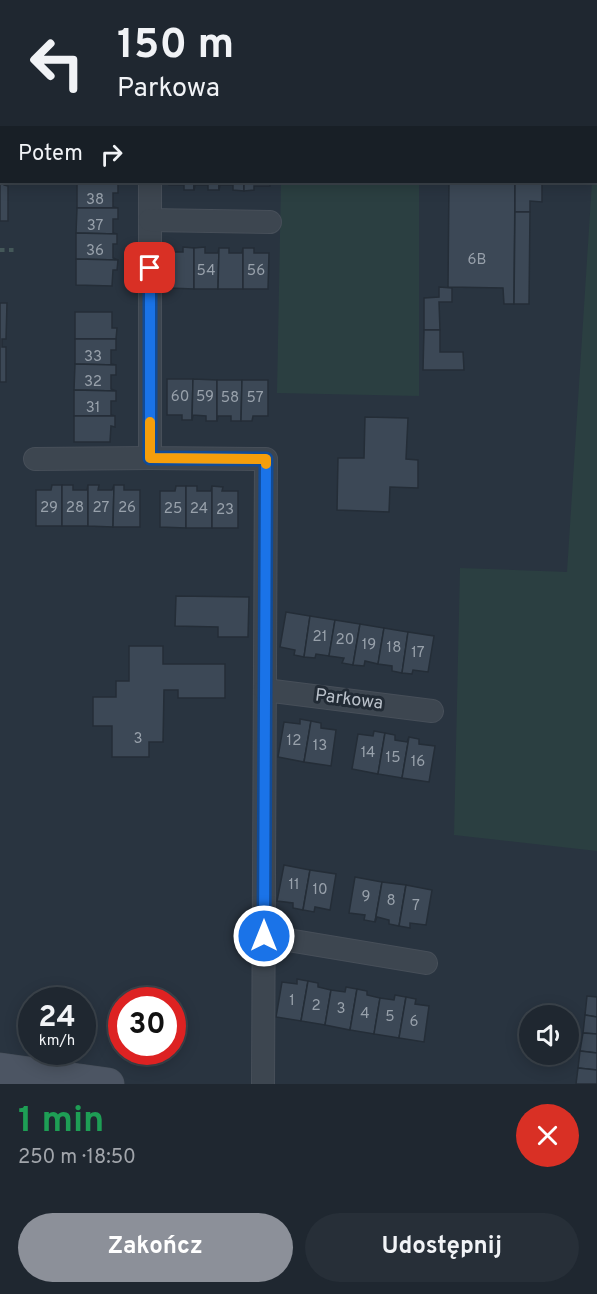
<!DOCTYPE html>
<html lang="pl">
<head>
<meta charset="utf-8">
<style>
	:root { --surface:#1f2730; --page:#272f38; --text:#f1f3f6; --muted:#a1a5ab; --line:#3c444c; --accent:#8c9099 }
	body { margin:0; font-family:Overpass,sans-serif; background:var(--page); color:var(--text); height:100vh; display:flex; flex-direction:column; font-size:22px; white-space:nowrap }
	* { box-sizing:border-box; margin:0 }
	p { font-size:20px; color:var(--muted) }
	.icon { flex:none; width:33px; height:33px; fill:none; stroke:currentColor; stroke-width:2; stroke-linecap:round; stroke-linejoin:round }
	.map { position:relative; height:1084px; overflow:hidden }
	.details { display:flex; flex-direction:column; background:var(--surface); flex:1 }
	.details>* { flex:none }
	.hud { position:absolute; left:0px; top:0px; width:597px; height:183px; box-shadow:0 3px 15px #0003,0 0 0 2px var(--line); background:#1f2730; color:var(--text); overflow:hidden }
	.tools { position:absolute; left:519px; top:1005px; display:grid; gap:12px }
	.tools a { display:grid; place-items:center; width:60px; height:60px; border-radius:50%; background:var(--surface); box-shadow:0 3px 15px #0003,0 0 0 2px var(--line); font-size:30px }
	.speed { position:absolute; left:18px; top:987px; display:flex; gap:12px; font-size:30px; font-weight:700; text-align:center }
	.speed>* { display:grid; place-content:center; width:78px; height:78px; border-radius:50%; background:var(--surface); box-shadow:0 3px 15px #0003,0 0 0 2px var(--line); line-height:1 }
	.speed small { font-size:15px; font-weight:400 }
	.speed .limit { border:9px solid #d22; background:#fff; color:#111 }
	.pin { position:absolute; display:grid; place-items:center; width:51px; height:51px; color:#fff; margin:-26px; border-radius:12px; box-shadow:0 3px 9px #0006 }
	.me { position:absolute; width:66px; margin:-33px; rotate:0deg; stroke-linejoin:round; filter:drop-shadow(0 0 4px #0008) }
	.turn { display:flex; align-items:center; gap:21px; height:126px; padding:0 18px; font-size:27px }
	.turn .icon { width:78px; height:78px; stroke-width:2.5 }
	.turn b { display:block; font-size:42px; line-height:51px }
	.then { display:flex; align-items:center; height:57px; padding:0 18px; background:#0003; gap:12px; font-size:22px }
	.round { display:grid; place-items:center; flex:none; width:63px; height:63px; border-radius:32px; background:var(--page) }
	.overview { display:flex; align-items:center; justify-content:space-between; height:102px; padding:0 18px }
	h1 { font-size:36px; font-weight:700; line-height:45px; color:#1e9e55 }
	.primary-button { display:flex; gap:12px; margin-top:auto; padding:12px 18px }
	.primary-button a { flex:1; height:69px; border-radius:36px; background:var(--accent); color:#fff; font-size:24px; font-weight:700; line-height:69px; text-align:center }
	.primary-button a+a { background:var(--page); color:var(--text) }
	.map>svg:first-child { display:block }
</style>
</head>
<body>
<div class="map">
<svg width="597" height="1084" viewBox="0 0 597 1084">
	<rect width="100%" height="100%" fill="#293440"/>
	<g fill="#2b3f41">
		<path d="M596,114H597V851L454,835L460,568L567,572L592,182H596Z"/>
		<path d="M281,182H419V396L277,393Z"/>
	</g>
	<g fill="#3c4856" stroke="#242d37" stroke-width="1.5">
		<rect x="0" y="38" width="2" height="79"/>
		<path d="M0,142L2,182H4V185L8,186V221H0Z"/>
		<path d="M169,182H194V190H184V185H169Z"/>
		<path d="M194,182H219V190H208V185H195L194,190Z"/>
		<path d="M219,182H244V191L233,190V185H220L219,190Z"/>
		<path d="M244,182H270V186H254V190L244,191Z"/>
		<path d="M449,182H515L514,304H504L503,288L448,287Z"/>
		<path d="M515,182H542V202L530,201V212H515Z"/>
		<path d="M77,183H118V193H113V207L118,208H77Z"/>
		<path d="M77,208H118V219H113V233L117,234L76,233Z"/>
		<path d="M515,212H530L529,304H514Z"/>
		<path d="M76,233L117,234V244H113V258L118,260L76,259Z"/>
		<path d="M183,247L194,248V289L168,288V252H183Z"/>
		<path d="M205,247V253H218L219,248L218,289H194V248Z"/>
		<path d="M219,248H229V253H242L243,248V289H218Z"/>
		<path d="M243,248H254V253H269L268,289H243Z"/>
		<path d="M76,259L118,260L117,270H113L112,286L76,285Z"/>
		<path d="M439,287L452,288V302H439L440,330H424V298L439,297Z"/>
		<path d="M0,303H7L6,339H2V347H6V382H0Z"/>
		<path d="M75,312H112V328H117L116,339H75Z"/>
		<path d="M424,330H440V352H463L464,370H423Z"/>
		<path d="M75,339H116V350H111V364L116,365L75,364Z"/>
		<path d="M75,364L116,365V375H111V389L116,391L74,390Z"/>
		<path d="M167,379H193L192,420H182V415H167Z"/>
		<path d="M193,379L217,380V421H206V416L193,415L192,420Z"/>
		<path d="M217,380H242L241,421H231V416H218L217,421Z"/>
		<path d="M242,380H268V416H253L252,421H241Z"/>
		<path d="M74,390L116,391V401H111V415L115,416H74Z"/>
		<path d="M74,416H115V427L111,426L110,442H74Z"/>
		<path d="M365,417L408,418L406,459L418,460V488L390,487L389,512L337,510L338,458H364Z"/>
		<path d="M52,485H62V526H36V490H51Z"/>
		<path d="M62,485H73V490H87L88,485V526H62Z"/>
		<path d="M88,485H99L98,490H112L114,485L113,527L88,526Z"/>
		<path d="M114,485H124V490H140V527H113Z"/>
		<path d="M176,486H186V528L160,527V491H175Z"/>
		<path d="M186,486H197V491H211L212,486V528H186Z"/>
		<path d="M212,486L223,487L222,491H238V528H212Z"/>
		<path d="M176,596L249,597L248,637H218V627L175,626Z"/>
		<path d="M286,612L310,616L304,657L294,655L295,650L280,647Z"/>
		<path d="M310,616L335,620L329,656L316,654L315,658L304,657Z"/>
		<path d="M335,620L360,624L353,665L342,663L344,658L329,656Z"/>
		<path d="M360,624L384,628L378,664L365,661L364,666L353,665Z"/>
		<path d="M384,628L408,632L402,673L392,671V666L378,664Z"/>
		<path d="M408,632L434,636L428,672L413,670L412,674L402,673Z"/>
		<path d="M129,646H163V664H225V698H178V690H164L163,742H149V757H112V726H93V697H116V681H129Z"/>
		<path d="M300,719L311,721L304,762L278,757L284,722L300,724Z"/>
		<path d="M311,721L321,723V728L336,730L331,766L304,762Z"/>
		<path d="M374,731L385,733L378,774L352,769L358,734L373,736Z"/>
		<path d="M385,733L395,735V740L407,742L409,737L402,778L378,774Z"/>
		<path d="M409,737L419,739V744L435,746L429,782L402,778Z"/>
		<path d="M284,865L310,870L303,910L293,908V903L277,901Z"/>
		<path d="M310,870L336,874L330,910L315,907L314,912L303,910Z"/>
		<path d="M355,877L382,882L375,922L364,920L365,915L349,913Z"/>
		<path d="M382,882L406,885L399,926L389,924V920L377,917L375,922Z"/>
		<path d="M406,885L432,890L426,925L410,923V928L399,926Z"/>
		<path d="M297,979L308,981L301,1021L276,1017L282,982L297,984Z"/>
		<path d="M308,981L318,983V987L331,990L325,1025L301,1021Z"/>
		<path d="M346,987L357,989L350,1030L325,1025L331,990L345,992Z"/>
		<path d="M357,989L367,991V995L380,998L374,1034L350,1030Z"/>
		<path d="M395,995L406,997L399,1038L374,1034L380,998L394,1000Z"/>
		<path d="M587,996L597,997V1017L585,1015Z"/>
		<path d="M406,997L416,999L415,1004L429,1006L424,1042L399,1038Z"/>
		<path d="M585,1015L597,1017V1034L583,1033Z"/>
		<path d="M583,1033L597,1034V1053L580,1051Z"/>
		<path d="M580,1051L597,1053V1070L578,1068Z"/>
		<path d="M578,1068L597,1070V1084H576Z"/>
	</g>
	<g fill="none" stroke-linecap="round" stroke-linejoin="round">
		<defs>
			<g id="minor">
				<path d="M150,1L201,0"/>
				<path d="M150,182V458L266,459L263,1084"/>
				<path d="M150,220L270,222"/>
				<path d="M35,459L150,458"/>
				<path d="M265,690L432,711"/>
				<path d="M264,936L426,963"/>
			</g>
			<path id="secondary" d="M0,1069L108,1084"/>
		</defs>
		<use href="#minor" stroke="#474f59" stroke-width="24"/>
		<use href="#secondary" stroke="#474f59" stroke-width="33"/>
		<g stroke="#445859" stroke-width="4" stroke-dasharray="4.5 4.5" stroke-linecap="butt">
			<path d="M0,7H2"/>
			<path d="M0,250H14"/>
		</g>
		<use href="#minor" stroke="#3d4650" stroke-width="22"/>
		<use href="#secondary" stroke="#4c5563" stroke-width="32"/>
		<defs>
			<g id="rail">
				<path d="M435,0L438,2"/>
				<path d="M596,78L597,79"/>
			</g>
		</defs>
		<use href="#rail" stroke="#606a77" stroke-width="7"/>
		<use href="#rail" stroke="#222b35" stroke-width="4.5" stroke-dasharray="14" stroke-linecap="butt"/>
	</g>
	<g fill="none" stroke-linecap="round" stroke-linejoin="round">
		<defs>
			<path id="route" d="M150,268V458L266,459L264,936"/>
		</defs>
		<use href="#route" stroke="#114b97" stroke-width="15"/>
		<use href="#route" stroke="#1a73e8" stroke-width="10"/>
		<path stroke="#f59e0b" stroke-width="10" d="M150,422V458L266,459V464"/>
	</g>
	<g text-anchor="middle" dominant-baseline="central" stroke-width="6" stroke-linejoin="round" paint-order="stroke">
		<g font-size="15" fill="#98a1ab">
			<text x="95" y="200">38</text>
			<text x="95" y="226">37</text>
			<text x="95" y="251">36</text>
			<text x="477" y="260">6B</text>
			<text x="206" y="271">54</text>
			<text x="256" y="271">56</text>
			<text x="93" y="357">33</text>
			<text x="93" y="382">32</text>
			<text x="180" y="397">60</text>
			<text x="205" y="397">59</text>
			<text x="230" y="398">58</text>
			<text x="255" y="398">57</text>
			<text x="93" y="408">31</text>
			<text x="49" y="508">29</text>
			<text x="75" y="508">28</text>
			<text x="101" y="508">27</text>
			<text x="127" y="508">26</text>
			<text x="173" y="509">25</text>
			<text x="199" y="509">24</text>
			<text x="225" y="510">23</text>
			<text x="320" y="637">21</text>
			<text x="345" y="640">20</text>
			<text x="369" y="645">19</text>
			<text x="394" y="648">18</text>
			<text x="418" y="653">17</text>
			<text x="138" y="739">3</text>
			<text x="294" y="741">12</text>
			<text x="320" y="746">13</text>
			<text x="368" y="753">14</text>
			<text x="393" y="758">15</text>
			<text x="418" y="762">16</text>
			<text x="294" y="885">11</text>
			<text x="320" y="890">10</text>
			<text x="366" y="897">9</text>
			<text x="391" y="901">8</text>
			<text x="416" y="906">7</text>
			<text x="292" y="1001">1</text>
			<text x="316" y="1006">2</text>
			<text x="341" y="1009">3</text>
			<text x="365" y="1014">4</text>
			<text x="390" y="1017">5</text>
			<text x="414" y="1022">6</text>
		</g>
		<g font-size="18" fill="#bac1ca" stroke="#222b35">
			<text transform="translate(349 700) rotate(7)">Parkowa</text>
		</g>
	</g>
</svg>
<div class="tools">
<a><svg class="icon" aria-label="sound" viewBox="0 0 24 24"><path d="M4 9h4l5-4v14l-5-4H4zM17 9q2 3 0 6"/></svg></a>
</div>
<div class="speed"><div>24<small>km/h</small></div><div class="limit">30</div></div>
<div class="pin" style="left:150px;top:268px;background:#d93025"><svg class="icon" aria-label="arrive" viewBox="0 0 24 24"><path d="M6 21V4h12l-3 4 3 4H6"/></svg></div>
<svg class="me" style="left:264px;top:936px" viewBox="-20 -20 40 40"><circle r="17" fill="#1a73e8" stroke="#fff" stroke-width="3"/><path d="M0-11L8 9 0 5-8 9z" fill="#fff"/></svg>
<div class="hud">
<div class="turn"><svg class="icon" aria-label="left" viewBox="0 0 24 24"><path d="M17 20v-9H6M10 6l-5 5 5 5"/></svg><div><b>150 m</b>Parkowa</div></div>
<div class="then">Potem<svg class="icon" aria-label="right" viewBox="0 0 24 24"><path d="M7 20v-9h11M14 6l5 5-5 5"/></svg></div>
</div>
</div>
<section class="details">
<div class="overview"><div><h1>1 min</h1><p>250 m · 18:50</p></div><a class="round" style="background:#d93025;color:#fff"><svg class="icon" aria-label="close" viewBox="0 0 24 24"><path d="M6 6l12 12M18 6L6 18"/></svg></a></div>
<div class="primary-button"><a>Zakończ</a><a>Udostępnij</a></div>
</section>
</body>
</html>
